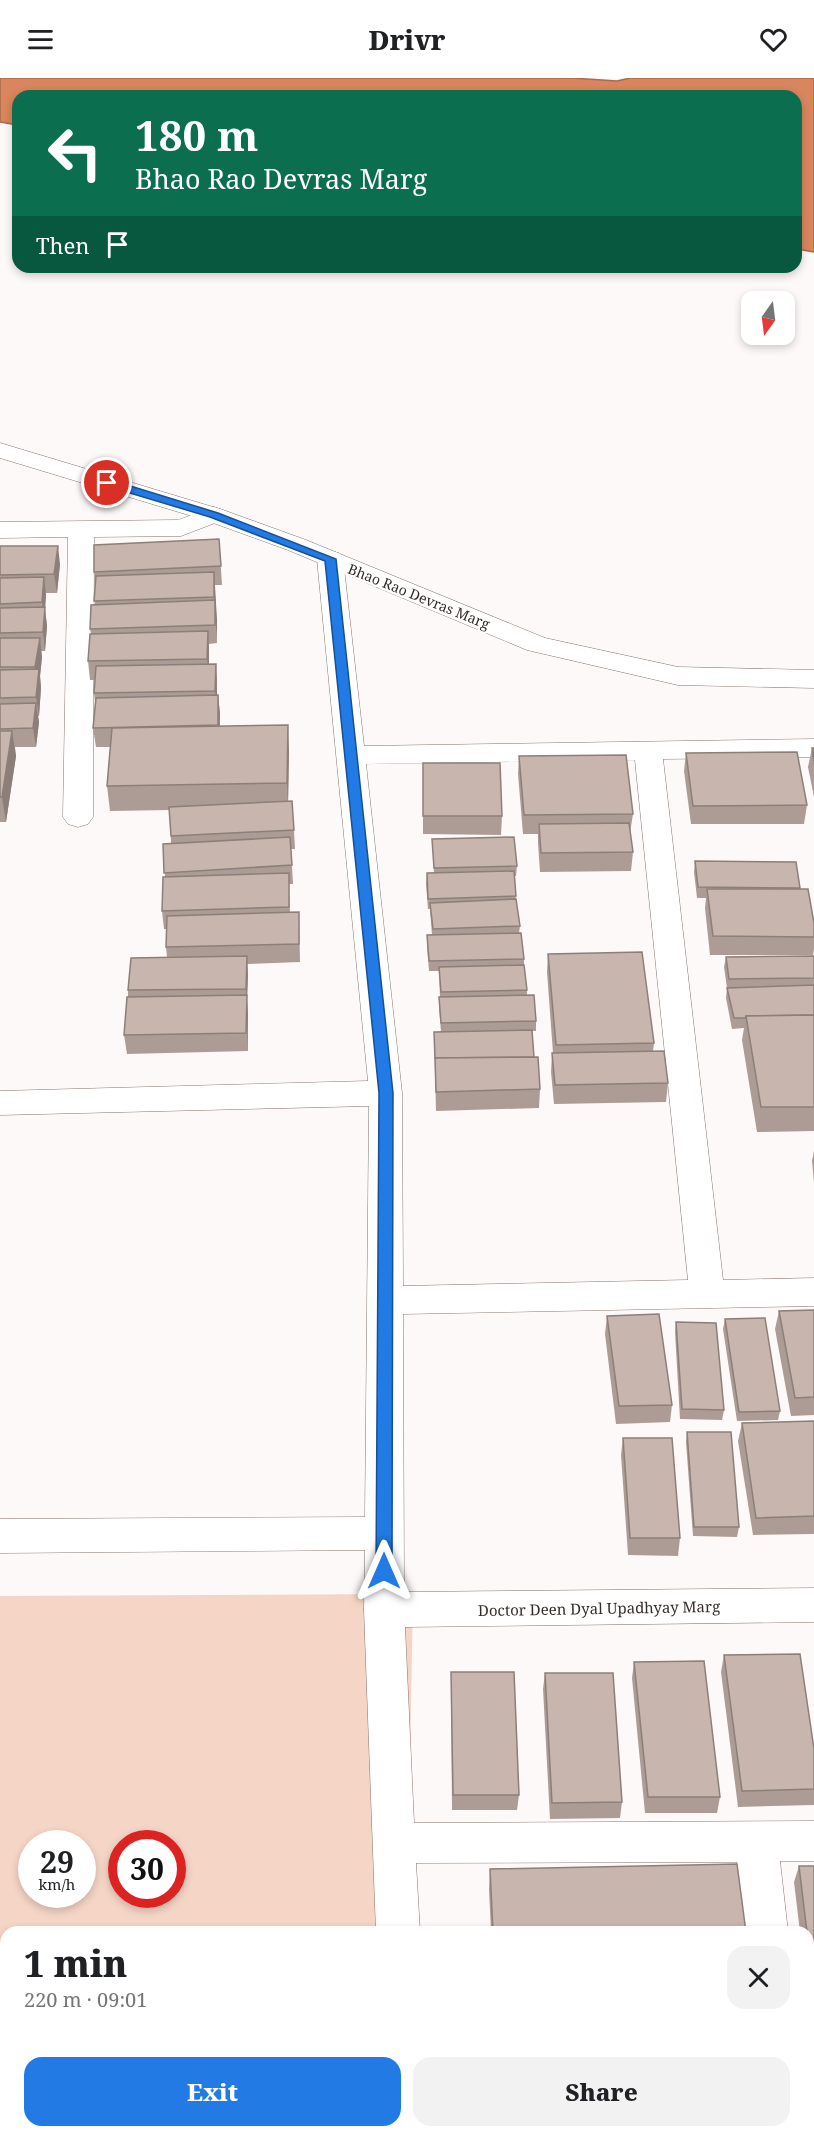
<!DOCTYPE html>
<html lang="en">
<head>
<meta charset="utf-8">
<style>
	:root { --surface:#fff; --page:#f2f2f2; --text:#202124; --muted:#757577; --accent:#227be5 }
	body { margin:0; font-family:"Noto Serif",serif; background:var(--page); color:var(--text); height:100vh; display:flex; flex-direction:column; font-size:22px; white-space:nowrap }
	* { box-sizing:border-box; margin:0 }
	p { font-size:20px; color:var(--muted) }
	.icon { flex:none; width:33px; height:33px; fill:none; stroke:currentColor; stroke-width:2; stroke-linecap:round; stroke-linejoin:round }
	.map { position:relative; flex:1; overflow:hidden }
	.side { position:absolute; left:0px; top:1848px; width:814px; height:212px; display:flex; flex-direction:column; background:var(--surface); border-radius:18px 18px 0 0; box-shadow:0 3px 9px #0003 }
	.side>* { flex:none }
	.banner { position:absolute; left:12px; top:12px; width:790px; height:183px; border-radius:18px; box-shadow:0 3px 9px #0003; background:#0b6e4f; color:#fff; overflow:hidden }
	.needle { width:39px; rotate:194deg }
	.fabs { position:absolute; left:741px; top:213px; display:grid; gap:12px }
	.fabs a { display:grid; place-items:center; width:54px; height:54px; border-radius:12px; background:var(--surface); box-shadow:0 3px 9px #0003; font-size:30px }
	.speed { position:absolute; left:18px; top:1752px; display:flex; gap:12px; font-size:30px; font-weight:700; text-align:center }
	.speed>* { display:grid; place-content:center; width:78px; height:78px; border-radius:50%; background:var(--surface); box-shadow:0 3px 9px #0003; line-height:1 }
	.speed small { font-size:15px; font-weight:400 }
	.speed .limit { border:9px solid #d22; background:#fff; color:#111 }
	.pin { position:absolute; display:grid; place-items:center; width:51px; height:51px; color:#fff; margin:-26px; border:3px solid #fff; border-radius:50%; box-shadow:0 2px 6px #0007 }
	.me { position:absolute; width:66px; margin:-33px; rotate:0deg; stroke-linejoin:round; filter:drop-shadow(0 0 4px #0008) }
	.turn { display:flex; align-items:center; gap:21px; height:126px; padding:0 24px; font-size:27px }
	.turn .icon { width:78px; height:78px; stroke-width:2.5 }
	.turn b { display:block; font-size:42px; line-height:51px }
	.then { display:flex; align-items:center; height:57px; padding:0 24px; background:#0003; gap:12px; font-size:22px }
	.round { display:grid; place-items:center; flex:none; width:63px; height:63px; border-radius:18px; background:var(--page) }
	.headline { display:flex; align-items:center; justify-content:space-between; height:102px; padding:0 24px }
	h1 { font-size:36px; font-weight:800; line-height:45px }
	.button { display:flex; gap:12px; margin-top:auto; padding:12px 24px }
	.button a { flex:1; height:69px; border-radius:18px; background:var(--accent); color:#fff; font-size:24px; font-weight:800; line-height:69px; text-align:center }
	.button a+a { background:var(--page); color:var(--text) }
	header { display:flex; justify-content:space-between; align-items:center; height:78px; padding:0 24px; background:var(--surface); font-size:27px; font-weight:800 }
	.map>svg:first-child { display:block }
</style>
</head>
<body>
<header><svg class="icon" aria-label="menu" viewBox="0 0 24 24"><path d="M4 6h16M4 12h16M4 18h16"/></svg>Drivr<svg class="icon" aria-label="heart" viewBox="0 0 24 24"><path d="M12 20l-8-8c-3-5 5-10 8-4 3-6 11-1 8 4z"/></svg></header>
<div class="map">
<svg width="814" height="2059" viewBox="0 0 814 2059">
	<rect width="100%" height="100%" fill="#fdf9f8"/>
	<path fill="#f5d5c6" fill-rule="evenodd" d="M413,1516L407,1854H6V2054H404V2059H0V1518ZM32,1766H82V1816H32ZM122,1766H172V1816H122Z"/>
	<path fill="#d9855d" stroke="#a86b4e" stroke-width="1.5" d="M0,0H572L617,3L630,0H814V174L797,171L796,18H18V47L0,44Z"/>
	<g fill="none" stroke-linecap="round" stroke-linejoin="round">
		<defs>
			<g id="minor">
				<path d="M214,429L223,432L227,437L223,442L181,458L94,459L93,739L88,746L78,749L68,746L63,739L68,459L0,460V444L178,442Z"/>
				<path d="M330,473L339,475L343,481L364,668L814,661V679L663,681L723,1202L814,1200V1228L403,1236L404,1514L814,1510V1544L405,1549L414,1745L814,1743V1783H780L788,1854H744L737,1784L416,1785L420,1854H376L364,1532L365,1472L0,1475V1441L365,1439L369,1028L0,1037V1013L368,1003L317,481L321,475ZM635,682L688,1202L403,1208L402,1015L366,686Z"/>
				<path d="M808,2043L813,2059H767V2054H808Z"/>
				<rect x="384" y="2054" width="46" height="5"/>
			</g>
			<path id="tertiary" d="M0,365L223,432L306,462L545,560L678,589L814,592V610L678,607L527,572L288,472L205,442L0,380Z"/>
		</defs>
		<use href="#minor" stroke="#85756d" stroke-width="1"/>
		<use href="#tertiary" stroke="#85756d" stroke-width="1"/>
		<use href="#minor" fill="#fff" fill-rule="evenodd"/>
		<use href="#tertiary" fill="#fff" fill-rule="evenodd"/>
	</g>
	<g fill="#ac9c95">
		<path d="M219,461L222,507H215L217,565L209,566V586H216L217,605V617H218L220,636V648L289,672L288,723L294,752L295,771H291L293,806H289L290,835L299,834L300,884L247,886L248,897L247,921L248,936V973L127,976L124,957L128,919V912L167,879L166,869L167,851H164L162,833L165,799L163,766H171L170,732L110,733L107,708L110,669H96L93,650L95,624L94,615L95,602H90L88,583L91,556L90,551L95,527V510L94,494Z"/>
		<path d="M0,468L60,486L57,515H46L45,531L47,548L45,573H41L42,579L40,598L41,610L39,638H38L39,644L36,669H15L16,678L6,744H0Z"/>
		<path d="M812,670L814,683V719L808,689Z"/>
		<path d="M686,675L807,727L804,746H691L684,693Z"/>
		<path d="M519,678L633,736L630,755L633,774L631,793L540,794L538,765V756H523L518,696Z"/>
		<path d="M423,685L502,738L501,757L423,756Z"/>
		<path d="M432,761L517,788L516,798H515L516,824L520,848L519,855L524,881V887L527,912V917L536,943V953H532L534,979L540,1011L539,1030L436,1033L434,954H441L439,929L440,919L439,893H429L427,867V857H432L430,831H428L426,806L427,795H434Z"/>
		<path d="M695,783L800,810L814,845V871L813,877H710L705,830L706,820H697L694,794Z"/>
		<path d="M548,876L654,965L653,973L668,1005L666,1024L554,1026L551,994L552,975H553L547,894Z"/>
		<path d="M814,878V1053L757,1054L742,962L744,950L732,951L726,920L727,910L724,889L726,879Z"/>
		<path d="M814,1073V1104L812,1083Z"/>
		<path d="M814,1232V1337L791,1338L775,1251L779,1233Z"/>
		<path d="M607,1238L672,1327L670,1344L616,1346L605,1256Z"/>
		<path d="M725,1241L780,1333L778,1342L737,1343L723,1251Z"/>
		<path d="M676,1244L724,1332L722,1342L680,1341L675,1254Z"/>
		<path d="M814,1343V1456L753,1457L738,1363L742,1345Z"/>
		<path d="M687,1354L739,1449L737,1459L693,1458L686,1364Z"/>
		<path d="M623,1360L680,1460L678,1478L628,1477L621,1377Z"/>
		<path d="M724,1577L814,1671V1727L738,1729L721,1594Z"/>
		<path d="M634,1584L720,1719L717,1735H645L632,1600Z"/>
		<path d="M451,1594L519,1717L517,1732H452Z"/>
		<path d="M545,1595L622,1724L620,1740L550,1741L543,1611Z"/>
		<path d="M799,1788H814V1903H808V1854H800L794,1804Z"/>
		<path d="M490,1791L746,1854H491L489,1811Z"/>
		<path d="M808,1914H814V2039H813L808,2012Z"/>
	</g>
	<g fill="#8c7f79">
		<path d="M58,468L60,486L57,515L54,496Z"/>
		<path d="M214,494L217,541V565L214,519Z"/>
		<path d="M44,499L46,517L45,531L47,548L45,573L43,554L44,540L42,524Z"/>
		<path d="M208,553L209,572V599L207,581Z"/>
		<path d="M40,560L42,579L40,598L41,610L39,638L36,619L38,603L35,589Z"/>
		<path d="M216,586L217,605V631L215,613Z"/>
		<path d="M218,617L220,636L219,666L218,647Z"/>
		<path d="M36,625L39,644L36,669L33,650Z"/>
		<path d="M288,647L289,672L288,730L287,705Z"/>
		<path d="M12,653L16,678L6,744L2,719Z"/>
		<path d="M247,878L248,897L247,921L248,936V973L246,911Z"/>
	</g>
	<g fill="#c8b5ad" stroke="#8c7f79" stroke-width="1.5">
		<path d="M219,461L221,488L94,494V467Z"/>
		<path d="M0,468H58L54,496L0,497Z"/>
		<path d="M214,494V519L94,523L96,498Z"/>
		<path d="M44,499L42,524L0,526V500Z"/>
		<path d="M215,522V547L90,551L91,527Z"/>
		<path d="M45,529L43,554L0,555V530Z"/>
		<path d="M208,553L207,581L88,583L90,556Z"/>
		<path d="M0,560H40L35,589H0Z"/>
		<path d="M216,586L215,613L94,615L96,588Z"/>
		<path d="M39,591L36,619L0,620V592Z"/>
		<path d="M218,617V647L93,650L96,620Z"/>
		<path d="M36,625L33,650L0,651V626Z"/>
		<path d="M288,647L287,705L107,708L112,650Z"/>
		<path d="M0,653H12L2,719H0Z"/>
		<path d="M812,670H814V683Z"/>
		<path d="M797,674L807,727L693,728L686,675Z"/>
		<path d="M626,677L633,736L524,737L519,678Z"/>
		<path d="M423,685H500L502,738H423Z"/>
		<path d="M292,723L294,752L171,758L169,729Z"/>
		<path d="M629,745L633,774L541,775L539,746Z"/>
		<path d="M290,759L292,787L164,795L163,766Z"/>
		<path d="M514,759L517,788L434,790L432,761Z"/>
		<path d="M695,783L796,784L800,810L698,809Z"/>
		<path d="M514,793L516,818L428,821L427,795Z"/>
		<path d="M289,795V829L162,833L163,799Z"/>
		<path d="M707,811H808L814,845V859L713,858Z"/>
		<path d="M516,821L520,848L433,851L430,825Z"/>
		<path d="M299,834V866L166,869L167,838Z"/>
		<path d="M521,855L524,881L429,883L427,857Z"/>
		<path d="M642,874L654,965L556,967L548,876Z"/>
		<path d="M247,878L246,911L128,912L131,880Z"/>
		<path d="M814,878V900L729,901L726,879Z"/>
		<path d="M524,887L527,912L441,914L439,889Z"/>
		<path d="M814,907V937L746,938L745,940H734L727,910Z"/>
		<path d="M247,917L246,955L124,957L127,919Z"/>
		<path d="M534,917L536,943L441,945L439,919Z"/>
		<path d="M814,937V1029H761L746,938Z"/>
		<path d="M532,952L534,979L435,980L434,954Z"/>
		<path d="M664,973L668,1005L555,1007L552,975Z"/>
		<path d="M538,979L540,1011L436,1014L435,980Z"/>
		<path d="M814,1232V1319L795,1320L779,1233Z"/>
		<path d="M659,1236L672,1327L619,1328L607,1238Z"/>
		<path d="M765,1240L780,1333L739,1334L725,1241Z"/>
		<path d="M676,1244L716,1245L724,1332L682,1331Z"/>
		<path d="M814,1343V1438L756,1440L742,1345Z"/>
		<path d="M687,1354H731L739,1449H694Z"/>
		<path d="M623,1360H672L680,1460H630Z"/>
		<path d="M800,1576L814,1671V1711L742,1713L724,1577Z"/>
		<path d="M704,1583L720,1719H648L634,1584Z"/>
		<path d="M451,1594H514L519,1717H453Z"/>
		<path d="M545,1595H613L622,1724L552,1725Z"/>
		<path d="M737,1786L746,1854H493L490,1791Z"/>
		<path d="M799,1788H814V1889H811L808,1866V1854H807Z"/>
		<path d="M808,1914H814V2002L808,1967Z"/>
		<path d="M499,2054H749L750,2059H499Z"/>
	</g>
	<path fill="#227be5" stroke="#165095" stroke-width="1.5" d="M103,402H111L218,435L336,481L393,1015L392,1493L390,1498L384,1500L379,1498L376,1493L379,1015L325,483L210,439L103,407Z"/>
	<g text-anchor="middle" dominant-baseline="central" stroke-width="5" stroke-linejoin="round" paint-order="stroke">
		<g font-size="14" fill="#342d2a" stroke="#fff">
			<text transform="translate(419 518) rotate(22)">Bhao Rao Devras Marg</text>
		</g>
		<g font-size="15" fill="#342d2a" stroke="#fff">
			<text transform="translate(599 1530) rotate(-1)">Doctor Deen Dyal Upadhyay Marg</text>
		</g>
	</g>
</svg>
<div class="fabs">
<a><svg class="needle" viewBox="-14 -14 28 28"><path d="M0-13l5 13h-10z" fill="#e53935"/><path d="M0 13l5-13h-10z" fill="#757577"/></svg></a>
</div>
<div class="speed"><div>29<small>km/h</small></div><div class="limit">30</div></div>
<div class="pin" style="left:107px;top:405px;background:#d93025"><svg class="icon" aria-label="arrive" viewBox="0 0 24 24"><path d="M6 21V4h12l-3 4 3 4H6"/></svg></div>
<svg class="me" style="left:384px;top:1493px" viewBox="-20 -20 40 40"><path d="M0-17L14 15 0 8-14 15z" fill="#227be5" stroke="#fff" stroke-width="4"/></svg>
<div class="banner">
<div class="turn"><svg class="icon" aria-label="left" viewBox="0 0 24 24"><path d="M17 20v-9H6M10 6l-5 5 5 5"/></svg><div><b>180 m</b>Bhao Rao Devras Marg</div></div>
<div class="then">Then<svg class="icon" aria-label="arrive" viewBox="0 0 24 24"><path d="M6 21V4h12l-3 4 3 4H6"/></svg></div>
</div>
<section class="side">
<div class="headline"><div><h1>1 min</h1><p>220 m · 09:01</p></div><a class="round"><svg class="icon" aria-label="close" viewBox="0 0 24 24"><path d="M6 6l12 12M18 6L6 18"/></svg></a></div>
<div class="button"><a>Exit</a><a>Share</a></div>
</section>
</div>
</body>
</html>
